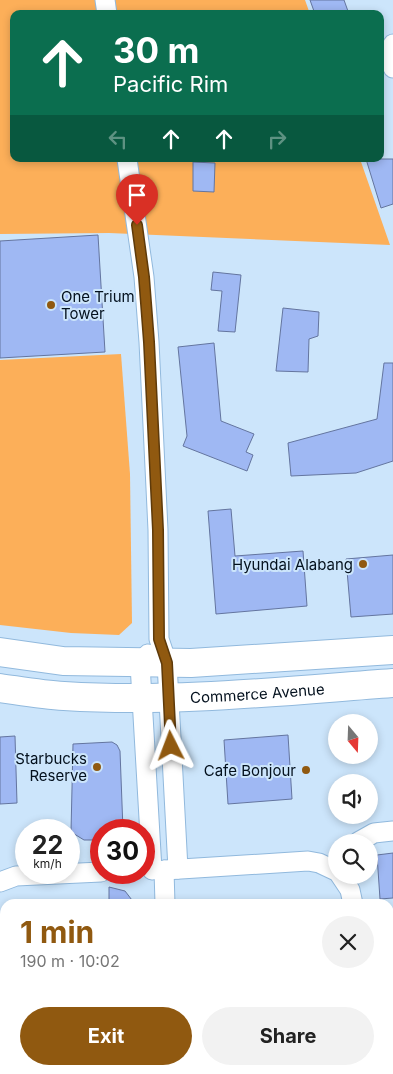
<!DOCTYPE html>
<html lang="en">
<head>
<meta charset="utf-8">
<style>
	:root { --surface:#fff; --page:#f2f2f2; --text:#222; --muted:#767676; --accent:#905910 }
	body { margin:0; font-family:Inter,sans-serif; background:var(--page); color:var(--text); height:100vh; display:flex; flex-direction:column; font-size:19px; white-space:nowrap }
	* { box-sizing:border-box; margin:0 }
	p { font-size:16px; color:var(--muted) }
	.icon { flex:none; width:28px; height:28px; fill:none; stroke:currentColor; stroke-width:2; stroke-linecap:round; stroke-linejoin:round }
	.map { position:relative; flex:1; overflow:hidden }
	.drawer { position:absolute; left:0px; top:899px; width:394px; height:176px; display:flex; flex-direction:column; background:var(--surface); border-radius:15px 15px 0 0; box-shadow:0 2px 8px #0003 }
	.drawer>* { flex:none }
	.banner { position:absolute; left:10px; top:10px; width:374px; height:152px; border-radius:10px; box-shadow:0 2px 8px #0003; background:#0b6e4f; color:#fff; overflow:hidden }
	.needle { width:32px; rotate:161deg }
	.controls { position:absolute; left:328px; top:714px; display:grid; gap:10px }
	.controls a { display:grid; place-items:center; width:50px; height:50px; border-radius:50%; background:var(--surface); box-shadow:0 2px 8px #0003; font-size:25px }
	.speed { position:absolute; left:15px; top:819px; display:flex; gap:10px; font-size:25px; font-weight:700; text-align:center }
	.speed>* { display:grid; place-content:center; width:65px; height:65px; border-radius:50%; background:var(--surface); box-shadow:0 2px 8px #0003; line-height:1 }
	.speed small { font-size:12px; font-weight:400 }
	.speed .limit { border:8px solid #d22; background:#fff; color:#111 }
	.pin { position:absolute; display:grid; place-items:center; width:42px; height:42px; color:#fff; margin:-51px -21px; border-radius:50% 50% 50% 0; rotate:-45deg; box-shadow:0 0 5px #0007 }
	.pin .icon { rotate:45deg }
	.me { position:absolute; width:55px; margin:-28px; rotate:357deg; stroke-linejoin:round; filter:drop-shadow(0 0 4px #0008) }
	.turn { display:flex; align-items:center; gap:18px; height:105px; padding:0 20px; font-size:22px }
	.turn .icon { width:65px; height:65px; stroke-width:2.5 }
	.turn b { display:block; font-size:35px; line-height:42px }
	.lanes { display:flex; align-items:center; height:48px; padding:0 20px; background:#0003; justify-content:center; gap:25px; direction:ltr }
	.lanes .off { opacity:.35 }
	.round { display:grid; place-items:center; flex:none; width:52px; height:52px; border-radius:26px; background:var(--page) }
	.summary { display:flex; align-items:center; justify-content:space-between; height:85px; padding:0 20px }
	h1 { font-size:30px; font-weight:700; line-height:38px; color:var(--accent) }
	.cta { display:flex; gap:10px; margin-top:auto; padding:10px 20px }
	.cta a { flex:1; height:58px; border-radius:30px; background:var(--accent); color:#fff; font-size:20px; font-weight:700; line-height:58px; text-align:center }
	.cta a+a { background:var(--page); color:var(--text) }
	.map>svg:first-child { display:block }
</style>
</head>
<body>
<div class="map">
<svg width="393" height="1074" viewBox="0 0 393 1074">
	<rect width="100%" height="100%" fill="#cce5fb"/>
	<g fill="#fcaf59">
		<path d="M0,0H305L310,14H14V159H360L390,245L109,233L0,234Z"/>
		<path d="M121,354L130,474L132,623L119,635L71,633L0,625V360Z"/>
	</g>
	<g fill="#9fb8f3" stroke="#64759f">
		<path d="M310,0H344L349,14H315Z"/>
		<path d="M366,159H393V204L381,208Z"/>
		<path d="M193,162L215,163L214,192L193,191Z"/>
		<path d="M98,235L105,352L0,358V241Z"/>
		<path d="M213,272L241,275L235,332L218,331L222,291L211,290Z"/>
		<path d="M283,308L319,312L318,336L309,339L308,372L276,371Z"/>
		<path d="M214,343L221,421L254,434L246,452L253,455L247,471L183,446L187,436L178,347Z"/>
		<path d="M384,363H393V461L356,473L291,476L288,443L377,419Z"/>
		<path d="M231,509L235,556L303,551L307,606L216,614L208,511Z"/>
		<path d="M393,555V614L351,617L346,559Z"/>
		<path d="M288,735L292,799L228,804L224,740Z"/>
		<path d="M15,736L17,803L0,804V737Z"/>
		<path d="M112,742L117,745L120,751L123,830H101V840H84L71,832L73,744Z"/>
		<path d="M393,853V898L380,899L377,855Z"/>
		<path d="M109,887L125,891L135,904H109Z"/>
	</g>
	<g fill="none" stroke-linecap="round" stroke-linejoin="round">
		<defs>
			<g id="street">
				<path d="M105,0L107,14"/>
				<path d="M393,44L388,53L393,68"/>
				<path d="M127,159L144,277L149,342L158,530L159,639L167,663L178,869"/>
				<path d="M148,654L140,664L152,870"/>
				<path d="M358,842L374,833L393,831"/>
				<path d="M164,870L165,904"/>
				<path d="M165,870L308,861L319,863L336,871"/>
				<path d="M340,875L350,890L353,904"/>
				<path d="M0,882L16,876L101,872"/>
				<path d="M389,1047H393"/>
				<path d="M362,1070V1074"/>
			</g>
			<g id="secondary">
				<path d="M0,652L63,661L191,663L393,650"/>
				<path id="s1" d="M0,688C21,691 43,695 64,696C174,703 283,691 393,683"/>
			</g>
		</defs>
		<use href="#street" stroke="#91b9dd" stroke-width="21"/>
		<use href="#secondary" stroke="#91b9dd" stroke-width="30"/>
		<use href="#street" stroke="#fff" stroke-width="19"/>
		<use href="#secondary" stroke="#fff" stroke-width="28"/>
	</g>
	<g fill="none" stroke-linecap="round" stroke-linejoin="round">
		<defs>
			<path id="route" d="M137,225L144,277L149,342L158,530L159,639L167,663L171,746"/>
		</defs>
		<use href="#route" stroke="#5e3a0a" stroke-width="12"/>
		<use href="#route" stroke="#905910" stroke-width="9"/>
	</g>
	<g fill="#905910" stroke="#cce5fb" stroke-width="2">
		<circle cx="51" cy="305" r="5"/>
		<circle cx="363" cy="564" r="5"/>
		<circle cx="97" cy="767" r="5"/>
		<circle cx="306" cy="770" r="5"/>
	</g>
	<g text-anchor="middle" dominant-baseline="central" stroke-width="4" stroke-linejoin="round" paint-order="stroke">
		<g font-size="15" fill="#03101d" stroke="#cce5fb" text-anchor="end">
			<text x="61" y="296" text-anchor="start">One Trium<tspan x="61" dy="17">Tower</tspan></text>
			<text x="353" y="564">Hyundai Alabang</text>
			<text x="87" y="758">Starbucks<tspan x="87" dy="17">Reserve</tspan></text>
			<text x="296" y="770">Cafe Bonjour</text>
		</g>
		<g font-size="15" fill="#03101d" stroke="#cce5fb">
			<text stroke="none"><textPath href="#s1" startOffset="258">Commerce Avenue</textPath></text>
		</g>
	</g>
</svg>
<div class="controls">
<a><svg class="needle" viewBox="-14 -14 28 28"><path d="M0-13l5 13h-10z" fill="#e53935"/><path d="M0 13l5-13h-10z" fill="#767676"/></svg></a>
<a><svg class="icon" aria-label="sound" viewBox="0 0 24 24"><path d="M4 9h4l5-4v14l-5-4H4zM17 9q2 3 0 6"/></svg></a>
<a><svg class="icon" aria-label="search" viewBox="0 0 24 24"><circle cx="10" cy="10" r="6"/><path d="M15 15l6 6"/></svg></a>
</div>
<div class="speed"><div>22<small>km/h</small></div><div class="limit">30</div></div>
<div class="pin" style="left:137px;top:225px;background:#d93025"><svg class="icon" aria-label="arrive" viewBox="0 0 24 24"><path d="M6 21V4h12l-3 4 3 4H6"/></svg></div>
<svg class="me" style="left:171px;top:746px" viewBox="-20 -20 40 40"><path d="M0-17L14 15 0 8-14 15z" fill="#905910" stroke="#fff" stroke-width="4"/></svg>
<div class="banner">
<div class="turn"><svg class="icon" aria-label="ahead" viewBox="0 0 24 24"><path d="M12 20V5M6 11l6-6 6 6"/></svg><div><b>30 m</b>Pacific Rim</div></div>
<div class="lanes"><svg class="icon off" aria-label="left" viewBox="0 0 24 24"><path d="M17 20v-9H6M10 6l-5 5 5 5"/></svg><svg class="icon" aria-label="ahead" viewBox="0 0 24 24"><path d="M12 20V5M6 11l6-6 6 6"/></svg><svg class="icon" aria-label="ahead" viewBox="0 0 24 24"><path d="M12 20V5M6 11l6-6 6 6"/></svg><svg class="icon off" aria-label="right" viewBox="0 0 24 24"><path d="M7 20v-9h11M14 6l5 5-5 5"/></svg></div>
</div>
<section class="drawer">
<div class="summary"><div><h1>1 min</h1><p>190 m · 10:02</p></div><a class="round"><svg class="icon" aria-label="close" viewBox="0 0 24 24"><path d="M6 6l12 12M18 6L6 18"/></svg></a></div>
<div class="cta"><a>Exit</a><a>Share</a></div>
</section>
</div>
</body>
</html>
